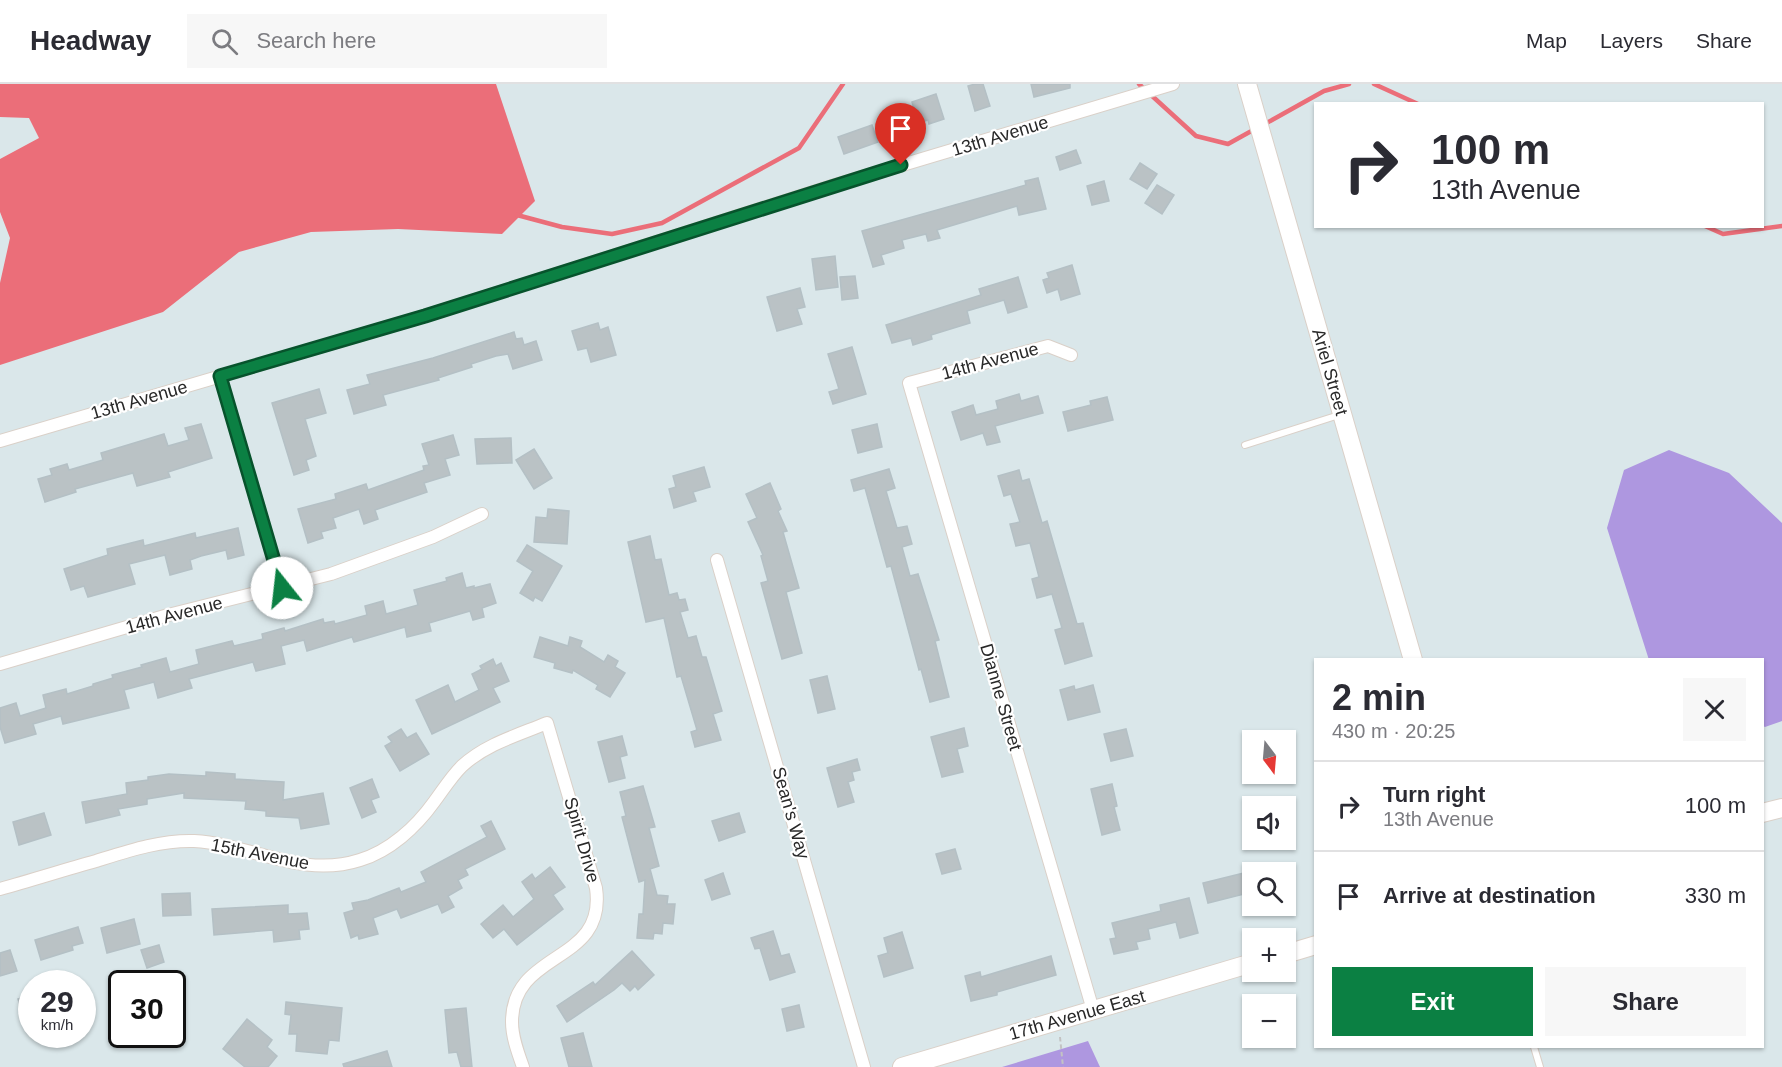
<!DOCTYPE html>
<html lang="en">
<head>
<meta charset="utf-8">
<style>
	:root { --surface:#fff; --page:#f7f7f7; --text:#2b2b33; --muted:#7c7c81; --line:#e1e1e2; --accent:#0b8043 }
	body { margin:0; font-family:Helvetica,sans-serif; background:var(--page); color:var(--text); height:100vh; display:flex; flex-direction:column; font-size:22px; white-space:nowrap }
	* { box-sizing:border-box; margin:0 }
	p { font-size:20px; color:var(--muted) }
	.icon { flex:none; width:33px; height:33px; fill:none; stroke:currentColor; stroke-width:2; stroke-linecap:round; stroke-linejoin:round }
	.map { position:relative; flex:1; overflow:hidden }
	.details { position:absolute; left:1314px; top:574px; width:450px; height:390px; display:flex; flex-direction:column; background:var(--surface); border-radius:0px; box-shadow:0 2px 4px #0004 }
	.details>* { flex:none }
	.banner { position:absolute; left:1314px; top:18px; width:450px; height:126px; border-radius:0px; box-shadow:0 2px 4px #0004; background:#fff; color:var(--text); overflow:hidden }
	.needle { width:39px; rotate:164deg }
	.fabs { position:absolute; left:1242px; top:646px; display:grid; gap:12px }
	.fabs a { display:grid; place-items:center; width:54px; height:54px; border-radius:0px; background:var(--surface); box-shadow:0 2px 4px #0004; font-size:30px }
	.speed { position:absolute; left:18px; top:886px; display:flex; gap:12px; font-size:30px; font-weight:700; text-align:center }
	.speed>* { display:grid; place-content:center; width:78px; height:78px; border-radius:50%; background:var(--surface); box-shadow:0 2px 4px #0004; line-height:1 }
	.speed small { font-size:15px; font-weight:400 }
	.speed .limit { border:3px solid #111; border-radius:9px; background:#fff; color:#111 }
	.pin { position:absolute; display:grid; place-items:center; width:51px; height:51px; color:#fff; margin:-62px -26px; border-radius:50% 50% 50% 0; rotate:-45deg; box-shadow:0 0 6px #0007 }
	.pin .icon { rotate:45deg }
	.me { position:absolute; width:66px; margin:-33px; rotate:344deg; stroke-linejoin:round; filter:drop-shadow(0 0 4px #0008) }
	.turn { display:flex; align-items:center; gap:21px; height:126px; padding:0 18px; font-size:27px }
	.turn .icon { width:78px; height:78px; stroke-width:2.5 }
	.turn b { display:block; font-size:42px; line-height:51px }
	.round { display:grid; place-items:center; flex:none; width:63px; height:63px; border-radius:0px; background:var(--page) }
	.overview { display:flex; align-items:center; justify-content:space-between; height:102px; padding:0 18px }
	h1 { font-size:36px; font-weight:700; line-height:45px }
	.button { display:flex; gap:12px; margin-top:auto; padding:12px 18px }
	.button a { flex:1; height:69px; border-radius:0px; background:var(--accent); color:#fff; font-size:24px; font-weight:700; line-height:69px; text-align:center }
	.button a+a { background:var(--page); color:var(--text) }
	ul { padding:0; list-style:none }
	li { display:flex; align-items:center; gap:18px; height:90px; padding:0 18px; border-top:2px solid var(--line) }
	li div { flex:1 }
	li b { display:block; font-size:22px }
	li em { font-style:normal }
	header { display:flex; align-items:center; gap:36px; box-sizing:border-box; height:84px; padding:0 30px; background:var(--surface); border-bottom:2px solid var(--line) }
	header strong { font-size:28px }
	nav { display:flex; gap:33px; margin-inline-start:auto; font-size:21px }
	.search { width:420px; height:54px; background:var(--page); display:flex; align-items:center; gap:15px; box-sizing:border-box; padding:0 21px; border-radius:0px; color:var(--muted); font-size:22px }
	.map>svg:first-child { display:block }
</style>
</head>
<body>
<header>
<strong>Headway</strong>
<div class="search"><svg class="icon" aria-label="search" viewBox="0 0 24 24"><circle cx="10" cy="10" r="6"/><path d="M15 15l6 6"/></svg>Search here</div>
<nav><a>Map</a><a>Layers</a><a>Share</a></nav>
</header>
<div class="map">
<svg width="1782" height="983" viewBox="0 0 1782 983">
	<rect width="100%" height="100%" fill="#dae7ea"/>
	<g fill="#ae97e0">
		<path d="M1669,366L1729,389L1782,439V637L1765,643L1763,642L1762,576H1649L1607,444L1624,386Z"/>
		<path d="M1088,957L1100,983H1002Z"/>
	</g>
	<path fill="#eb6e79" d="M0,0H496L535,117L502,150L398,145L311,148L239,168L163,228L0,281V199L10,154L0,128V75L39,54L29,34L0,33Z"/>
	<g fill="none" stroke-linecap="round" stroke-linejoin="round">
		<g stroke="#eb6e79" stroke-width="4.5">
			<path d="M1139,0L1196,52L1228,60L1255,45"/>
			<path d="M1374,0L1418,20"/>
			<path d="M1263,41L1324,7L1349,0"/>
			<path d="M517,131L562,143L612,150L662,139L799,64L843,0"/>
			<path d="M1705,142L1723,150L1782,142"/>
		</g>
	</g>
	<g fill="#bac2c5" stroke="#b4c0c5" stroke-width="1.5">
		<path d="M975,0H983L990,22L975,27L968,2Z"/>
		<path d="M1031,0H1070V4L1034,13Z"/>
		<path d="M936,10L944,35L929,40L928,36L918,39L912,18Z"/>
		<path d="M872,41L878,58L844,70L838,53Z"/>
		<path d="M1076,66L1081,79L1060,86L1056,73Z"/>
		<path d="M1140,79L1157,90L1147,105L1130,95Z"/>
		<path d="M1038,94L1046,125L1019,131L1017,122L937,146L940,154L928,157L926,150L902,156L904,164L881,171L884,180L873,183L862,147L1026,101L1025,97Z"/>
		<path d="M1104,97L1109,117L1092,121L1087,102Z"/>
		<path d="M1157,101L1174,111L1162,130L1145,119Z"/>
		<path d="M835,172L838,203L816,206L812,175Z"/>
		<path d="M1072,181L1080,210L1061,216L1058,205L1047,209L1043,196L1049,194L1047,189Z"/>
		<path d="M855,192L858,214L842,216L840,193Z"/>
		<path d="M1018,193L1027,223L1008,229L1004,216L967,227L970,239L931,251L932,255L913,261L911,254L892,259L886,241L981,211L979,205Z"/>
		<path d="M800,204L805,223L797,225L802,240L777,247L767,213Z"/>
		<path d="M598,239L600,246L608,243L616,271L591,278L587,264L578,266L572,247Z"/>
		<path d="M514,248L516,255L522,254L524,261L536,257L542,276L513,285L508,270L496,272L471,280L472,283L438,294L439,296L383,311L386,321L354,330L347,306L370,300L367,291L433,274Z"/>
		<path d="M852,263L866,310L833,320L829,308L839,305L828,270Z"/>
		<path d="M319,305L326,329L305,335L316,372L306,376L309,386L294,391L272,319Z"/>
		<path d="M1019,310L1021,317L1038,312L1043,329L995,342L1000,358L987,361L983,349L961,356L952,328L973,321L976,331L998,325L996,317Z"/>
		<path d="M1107,313L1113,336L1068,347L1063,328L1091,321L1090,317Z"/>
		<path d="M201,340L212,374L168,388L170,393L137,402L133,389L75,405L76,408L45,418L38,395L52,391L50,385L67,380L69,386L103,376L101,369L164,350L168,362L189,356L185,344Z"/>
		<path d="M877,340L882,363L858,369L852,346Z"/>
		<path d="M453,351L459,371L445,375L450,391L424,399L427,408L375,426L378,435L364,440L359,425L333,434L336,444L321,448L323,454L308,459L298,425L336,415L335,410L366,400L368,406L424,386L423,382L429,381L422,360Z"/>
		<path d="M511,354L512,379L477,380L475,355Z"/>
		<path d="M534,365L552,394L534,405L516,376Z"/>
		<path d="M704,383L710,403L693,408L696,417L674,424L669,405L676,403L673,392Z"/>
		<path d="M889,385L895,404L886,407L897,444L907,442L912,460L902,463L910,492L918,490L939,556L935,557L949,613L930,618L921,585L919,586L891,482L887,483L865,404L854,407L851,396Z"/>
		<path d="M1019,386L1022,397L1029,395L1042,439L1047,437L1077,540L1083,539L1092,572L1065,580L1055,546L1062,544L1052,510L1037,514L1032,495L1039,493L1030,459L1016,462L1010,440L1020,438L1011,410L1004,412L998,392Z"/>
		<path d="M770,399L781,425L778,427L787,447L783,448L799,504L786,508L802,569L782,575L761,499L768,497L761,472L763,471L748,438L757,434L746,410Z"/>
		<path d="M548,425L569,427L567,460L534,458L536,433L547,434Z"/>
		<path d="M238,444L244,471L228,475L226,466L201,472L190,476L192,485L170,491L165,471L129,480L135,500L88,513L84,502L71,506L64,485L108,471L107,465L143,456L144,462L195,449L196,454Z"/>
		<path d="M650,452L655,476L661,475L669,511L677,509L679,516L685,515L688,526L680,528L688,554L696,552L702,573H706L722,627L713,630L721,656L695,663L691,648L697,646L681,592L677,593L664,534L646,538L628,458Z"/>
		<path d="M527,461L562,482L542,517L535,513L533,517L520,509L533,487L517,477Z"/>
		<path d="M462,489L466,504L474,502V504L490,500L496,519L482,524L484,533L473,536L470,527L429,539L431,547L407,553L405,543L354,558L352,553L307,567L304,556L281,562L285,580L256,587L253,578L189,595L192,604L158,614L154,598L124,606L129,624L63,640L61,632L33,640L36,650L5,659L0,643V624L16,619L20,632L46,624L43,611L66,605L67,610L93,602V600L113,594L112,591L142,583L141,581L166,574L170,588L199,580L196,566L232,557L234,562L263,555L262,550L284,544L285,547L323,535L324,539L334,537L335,540L367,531L365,522L383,517L386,530L418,521L414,506L447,497L446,494Z"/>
		<path d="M540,553L568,562L570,553L582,557L580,563L604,578L608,571L618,577L615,583L625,589L610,613L596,605L598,601L573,586L572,589L554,584L555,579L534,573Z"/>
		<path d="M493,575L496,582L501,579L509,597L493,604L500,618L432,650L416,616L448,601L455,618L479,606L472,590L482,585L480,582Z"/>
		<path d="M827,592L835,625L818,629L810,596Z"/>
		<path d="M1093,601L1100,628L1068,636L1060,606L1074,602L1075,606Z"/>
		<path d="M964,644L968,662L957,665L963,688L942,693L931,653Z"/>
		<path d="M401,645L407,654L416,649L429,670L400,687L385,662L392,658L388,653Z"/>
		<path d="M1126,645L1133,672L1111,677L1104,650Z"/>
		<path d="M622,652L627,671L620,673L625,694L609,698L598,658Z"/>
		<path d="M857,675L860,686L852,688L854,696L848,698L854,718L838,723L827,684Z"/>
		<path d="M206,688L235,690V695L284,698L283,716L323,709L329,740L301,745L299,734L266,732V727L245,725L246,717L184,714V709L147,715V720L118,725L120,731L86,739L82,718L127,710L126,699L148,696V693L169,690L206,692Z"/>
		<path d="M372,695L379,713L371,716L376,728L362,734L350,704Z"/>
		<path d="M1112,700L1117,722L1114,723L1120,746L1102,751L1091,705Z"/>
		<path d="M643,702L655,743L649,744L659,782L650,785L657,811L668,812L667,820H675L673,840L663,839L662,850L654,849L653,855L637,854L639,830H643L645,796L639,798L622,733L626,732L620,708Z"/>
		<path d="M44,729L51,751L19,761L13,738Z"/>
		<path d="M739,729L745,748L719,757L712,737Z"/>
		<path d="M491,737L505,765L465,785L468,791L458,796L462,804L448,812L454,823L442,829L438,820L401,834L397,825L373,834L378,850L359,855L358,851L351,854L344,829L354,826L352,819L368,816L399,804L401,808L426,798L421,788L487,753L481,742Z"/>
		<path d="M955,765L961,785L942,790L936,770Z"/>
		<path d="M550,783L565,803L553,811L563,825L517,861L504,845L493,854L481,840L503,821L513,833L534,815L522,798L532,790L535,795Z"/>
		<path d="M1248,788L1252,808L1208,819L1203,799Z"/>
		<path d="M723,789L730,810L712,816L705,796Z"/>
		<path d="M190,809L191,831L163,832L162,810Z"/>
		<path d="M1189,814L1198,849L1180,854L1176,838L1148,845L1150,855L1136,858L1138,865L1114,870L1110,855L1116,854L1112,839L1161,827L1160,821Z"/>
		<path d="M288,821V830L307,829L309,845L299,846L300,855L274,858L273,846L214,851L212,825Z"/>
		<path d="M134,835L140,860L107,869L101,844Z"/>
		<path d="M78,843L83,859L72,862L73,866L41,876L35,856Z"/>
		<path d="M773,847L781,872L789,870L795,888L770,896L760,864L755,865L751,854Z"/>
		<path d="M902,848L913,884L884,893L878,872L888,869L884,854Z"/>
		<path d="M159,861L164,878L147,884L141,866Z"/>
		<path d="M10,866L17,887L0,892V869Z"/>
		<path d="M632,867L654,891L638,906L635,902L630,907L622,899L614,906L567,938L557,922L593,898L595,901Z"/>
		<path d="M1051,872L1056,891L997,908V911L971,917L965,892L980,888L981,893Z"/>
		<path d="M32,911V949H29L18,915Z"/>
		<path d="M286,918L342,924L339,957L329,956L327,970L296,967L297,950H289L291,931L285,930Z"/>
		<path d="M799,921L804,943L787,947L782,925Z"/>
		<path d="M466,924L472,983H461L457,968L449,969L445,926Z"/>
		<path d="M247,935L272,956L267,963L277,972L268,983H245L223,965Z"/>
		<path d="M583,949L592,983H569L561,954Z"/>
		<path d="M387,967L392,983H344L343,980Z"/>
	</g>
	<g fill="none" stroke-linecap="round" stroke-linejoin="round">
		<defs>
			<g id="lane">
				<path d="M1245,361L1339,331"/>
				<path d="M1534,963L1540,983"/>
			</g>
			<g id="street">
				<path d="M1071,271L1048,262L909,299L1093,926"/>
				<path d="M220,292L282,504"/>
				<path d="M0,357L425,232L832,102L1173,0"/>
				<path d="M717,476L864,983"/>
				<path d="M0,580L168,531L331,490L433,453L482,430"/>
				<path d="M0,805C32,796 64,786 96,777C128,767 160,756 194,757C251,760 301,795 360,776C390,767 416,743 434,718C443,706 451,693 462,682C486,660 518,651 547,639L596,804C607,881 512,865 512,938C512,953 518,969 523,983"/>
			</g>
			<g id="secondary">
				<path d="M1247,0L1413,576"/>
				<path d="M1762,729L1782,724"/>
				<path d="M1286,870L1316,861"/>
				<path d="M902,983L1252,879"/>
			</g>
		</defs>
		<use href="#lane" stroke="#dad0c8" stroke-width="8"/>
		<use href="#street" stroke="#dad0c8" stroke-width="14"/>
		<use href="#secondary" stroke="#dad0c8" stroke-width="20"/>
		<path stroke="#c3c3c3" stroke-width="2" stroke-dasharray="4.5 3" stroke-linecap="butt" d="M1060,953L1063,983"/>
		<use href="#lane" stroke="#fff" stroke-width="6"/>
		<use href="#street" stroke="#fff" stroke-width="12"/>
		<use href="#secondary" stroke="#fff" stroke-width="18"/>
	</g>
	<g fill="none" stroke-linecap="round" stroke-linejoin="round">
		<defs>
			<path id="route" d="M282,504L220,292L425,232L901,81"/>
		</defs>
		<use href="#route" stroke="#07532c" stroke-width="15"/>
		<use href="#route" stroke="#0b8043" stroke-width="10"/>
	</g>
	<g text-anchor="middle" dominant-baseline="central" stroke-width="4.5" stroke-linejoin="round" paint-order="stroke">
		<g font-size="18" fill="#282828" stroke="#fff">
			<text transform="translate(1000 52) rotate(-17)">13th Avenue</text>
			<text transform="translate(990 277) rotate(-15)">14th Avenue</text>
			<text transform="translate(1330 288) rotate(74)">Ariel Street</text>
			<text transform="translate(139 316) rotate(-16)">13th Avenue</text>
			<text transform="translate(174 531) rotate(-15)">14th Avenue</text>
			<text transform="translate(1001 613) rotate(74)">Dianne Street</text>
			<text transform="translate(791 729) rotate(74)">Sean's Way</text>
			<text transform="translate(582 756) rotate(74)">Spirit Drive</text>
			<text transform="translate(260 770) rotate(11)">15th Avenue</text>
			<text transform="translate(1077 931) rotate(-16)">17th Avenue East</text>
		</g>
	</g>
</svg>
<div class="fabs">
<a><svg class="needle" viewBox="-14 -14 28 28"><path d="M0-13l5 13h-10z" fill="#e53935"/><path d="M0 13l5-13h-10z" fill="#7c7c81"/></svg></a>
<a><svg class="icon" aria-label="sound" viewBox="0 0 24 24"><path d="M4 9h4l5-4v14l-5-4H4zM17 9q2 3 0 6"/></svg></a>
<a><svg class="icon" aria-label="search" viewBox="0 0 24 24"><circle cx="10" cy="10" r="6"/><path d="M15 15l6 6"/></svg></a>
<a>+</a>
<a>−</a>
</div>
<div class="speed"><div>29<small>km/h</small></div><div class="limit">30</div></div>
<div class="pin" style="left:901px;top:81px;background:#d93025"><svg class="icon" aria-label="arrive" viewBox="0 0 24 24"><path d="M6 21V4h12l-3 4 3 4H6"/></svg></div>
<svg class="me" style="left:282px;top:504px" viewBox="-20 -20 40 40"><circle r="19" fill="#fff"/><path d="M0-13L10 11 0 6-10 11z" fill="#0b8043"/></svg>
<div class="banner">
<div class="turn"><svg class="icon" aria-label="right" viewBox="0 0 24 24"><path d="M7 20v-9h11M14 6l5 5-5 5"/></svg><div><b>100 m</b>13th Avenue</div></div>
</div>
<section class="details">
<div class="overview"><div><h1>2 min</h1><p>430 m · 20:25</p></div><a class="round"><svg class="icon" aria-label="close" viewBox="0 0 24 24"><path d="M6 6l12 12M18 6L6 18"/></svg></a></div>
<ul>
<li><svg class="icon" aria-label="right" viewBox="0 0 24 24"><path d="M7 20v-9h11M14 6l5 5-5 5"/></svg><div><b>Turn right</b><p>13th Avenue</p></div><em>100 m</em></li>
<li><svg class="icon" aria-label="arrive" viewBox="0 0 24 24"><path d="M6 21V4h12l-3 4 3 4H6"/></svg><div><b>Arrive at destination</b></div><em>330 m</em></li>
</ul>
<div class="button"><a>Exit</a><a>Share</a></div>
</section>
</div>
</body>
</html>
